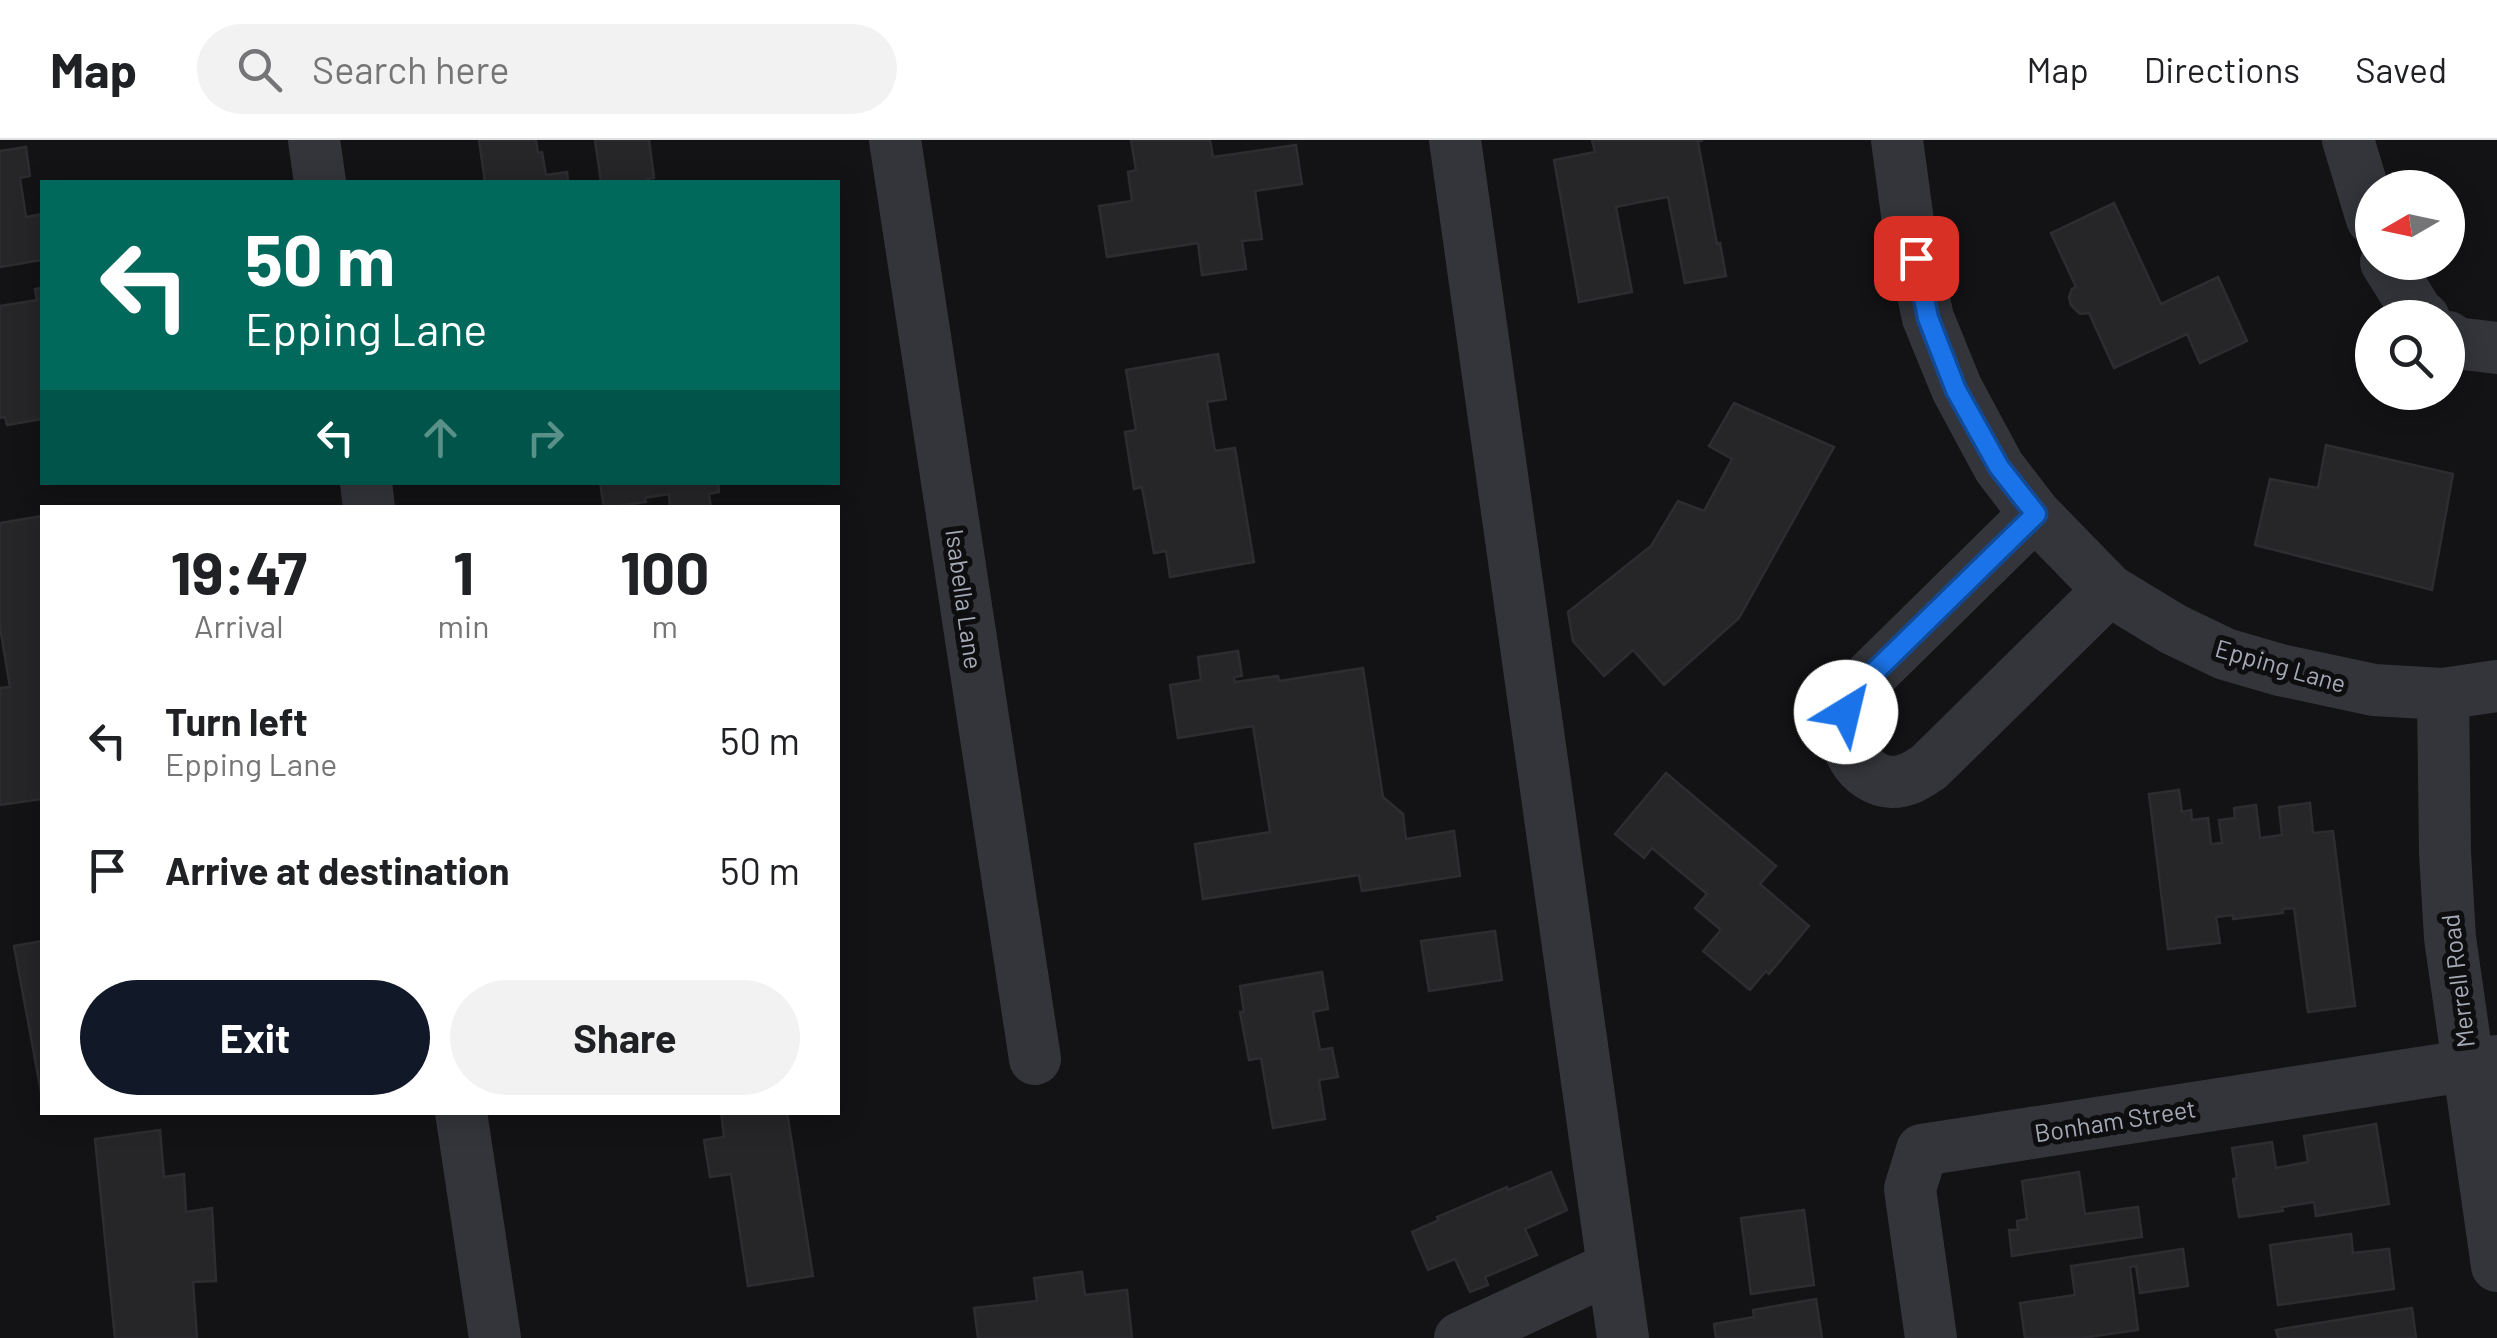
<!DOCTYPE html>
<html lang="en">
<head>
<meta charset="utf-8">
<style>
	:root { --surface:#fff; --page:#f2f2f2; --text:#202124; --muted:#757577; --line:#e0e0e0; --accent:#111827 }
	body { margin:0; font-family:Barlow,sans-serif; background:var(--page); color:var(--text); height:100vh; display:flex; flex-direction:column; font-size:38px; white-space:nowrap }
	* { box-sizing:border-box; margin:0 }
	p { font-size:32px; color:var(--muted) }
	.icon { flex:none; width:55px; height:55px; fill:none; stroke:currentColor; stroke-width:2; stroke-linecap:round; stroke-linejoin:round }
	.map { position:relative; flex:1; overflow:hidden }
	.drawer { position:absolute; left:40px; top:365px; width:800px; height:610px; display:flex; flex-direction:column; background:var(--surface); border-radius:0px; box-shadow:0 5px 25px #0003 }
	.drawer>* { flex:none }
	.guide { position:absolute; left:40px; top:40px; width:800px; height:305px; border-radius:0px; box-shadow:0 5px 25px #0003; background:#00695c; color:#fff; overflow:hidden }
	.needle { width:65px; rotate:261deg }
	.fabs { position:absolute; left:2355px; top:30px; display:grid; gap:20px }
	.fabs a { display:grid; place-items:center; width:110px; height:110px; border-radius:50%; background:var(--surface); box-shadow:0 5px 25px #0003; font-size:50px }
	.pin { position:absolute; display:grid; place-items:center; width:85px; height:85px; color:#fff; margin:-42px; border-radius:20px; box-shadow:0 5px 15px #0006 }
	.me { position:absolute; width:110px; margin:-55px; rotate:36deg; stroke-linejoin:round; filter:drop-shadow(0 0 8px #0008) }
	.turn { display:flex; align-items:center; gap:35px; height:210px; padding:0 40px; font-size:45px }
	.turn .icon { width:130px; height:130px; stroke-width:2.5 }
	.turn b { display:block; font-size:70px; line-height:85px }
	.lanes { display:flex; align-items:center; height:95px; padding:0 40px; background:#0003; justify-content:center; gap:50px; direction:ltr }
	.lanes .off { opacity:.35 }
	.eta { display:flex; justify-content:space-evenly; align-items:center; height:170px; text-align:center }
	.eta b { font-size:60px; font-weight:700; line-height:70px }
	.cta { display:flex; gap:20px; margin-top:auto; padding:20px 40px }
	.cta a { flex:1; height:115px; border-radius:60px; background:var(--accent); color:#fff; font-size:40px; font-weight:700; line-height:115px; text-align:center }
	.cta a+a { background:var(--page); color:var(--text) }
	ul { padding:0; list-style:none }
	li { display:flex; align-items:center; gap:30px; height:130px; padding:0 40px }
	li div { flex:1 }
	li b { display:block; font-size:38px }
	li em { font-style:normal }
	header { display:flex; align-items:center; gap:60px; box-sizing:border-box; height:140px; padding:0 50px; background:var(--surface); border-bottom:2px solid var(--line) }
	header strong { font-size:48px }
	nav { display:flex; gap:55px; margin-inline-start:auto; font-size:35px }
	.search { width:700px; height:90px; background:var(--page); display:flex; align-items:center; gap:25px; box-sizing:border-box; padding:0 35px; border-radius:55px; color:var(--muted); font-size:38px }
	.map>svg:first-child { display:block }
</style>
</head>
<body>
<header>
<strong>Map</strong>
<div class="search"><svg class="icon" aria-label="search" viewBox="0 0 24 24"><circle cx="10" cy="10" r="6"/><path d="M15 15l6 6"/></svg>Search here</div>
<nav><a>Map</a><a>Directions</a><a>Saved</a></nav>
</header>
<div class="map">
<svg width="2497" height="1198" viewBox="0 0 2497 1198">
	<rect width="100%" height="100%" fill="#131315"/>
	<g fill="#262629" stroke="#2d2d31" stroke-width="2.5">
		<path d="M479,0H536L538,13L542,12L546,35L567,32L568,42H485Z"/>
		<path d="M595,0H649L654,38L647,39L648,42H601Z"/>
		<path d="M1131,0H1210L1213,17L1296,5L1302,44L1255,51L1262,99L1242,101L1246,129L1202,135L1198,103L1107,117L1099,66L1132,61L1128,32L1136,30Z"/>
		<path d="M1592,0H1703L1698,2L1717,104L1720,103L1726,136L1685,143L1668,57L1635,63L1616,67L1632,152L1579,162L1554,20L1595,12Z"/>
		<path d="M26,7L30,36L20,38L26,77L42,74V120L0,127V11Z"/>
		<path d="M2114,63L2161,164L2218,137L2247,201L2200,223L2187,194L2114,228L2089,173L2080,174L2071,165L2069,157L2072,149L2076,147L2051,93Z"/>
		<path d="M42,148V279L7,285L5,277L0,278V166L37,160L35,149Z"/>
		<path d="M1218,214L1226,259L1207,262L1215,311L1235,308L1254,422L1170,437L1166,411L1154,413L1142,347L1134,349L1125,292L1136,290L1126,230Z"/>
		<path d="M1734,263L1834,307L1739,478L1664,545L1633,510L1604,536L1573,501L1568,472L1651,406L1678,361L1704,371L1732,319L1709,306Z"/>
		<path d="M2326,305L2453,334L2432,450L2255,405L2270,339L2318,348Z"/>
		<path d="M600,342H718L719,352L709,354L711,368H670L669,354L645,358L646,362L604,368Z"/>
		<path d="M42,376V659L0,665V548L10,547L0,487V383Z"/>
		<path d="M1238,511L1242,536L1234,537L1235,542L1278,536L1279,541L1363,528L1383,657L1403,674L1406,699L1454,691L1460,736L1362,751L1359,735L1203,759L1195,704L1270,692L1253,586L1178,598L1170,545L1201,540L1198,517Z"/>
		<path d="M1666,633L1776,726L1760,744L1809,786L1769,834L1766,831L1750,850L1703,811L1721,790L1695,768L1707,754L1652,708L1644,718L1615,694Z"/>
		<path d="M2179,650L2182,672L2191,670L2192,680L2208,678L2211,704L2222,703L2219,680L2235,678L2234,668L2256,665L2260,698L2282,695L2279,667L2310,663L2313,693L2333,691L2355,866L2308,872L2294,768L2283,769V773L2233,779V775L2216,777L2220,803L2168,809L2149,654Z"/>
		<path d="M1495,791L1502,840L1429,851L1421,801Z"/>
		<path d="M42,801V957L14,806Z"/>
		<path d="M1322,832L1328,869L1313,872L1320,910L1332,908L1338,937L1319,940L1325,979L1273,988L1261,918L1249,920L1240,872H1244L1240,846Z"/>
		<path d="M721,972H787L813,1136L748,1146L731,1034L710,1037L704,1000L724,997Z"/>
		<path d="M2376,984L2389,1064L2316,1076L2314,1062L2282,1067L2283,1071L2239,1077L2233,1039L2237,1038L2232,1008L2272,1002L2276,1028L2308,1022L2304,996Z"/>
		<path d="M160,990L164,1037L184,1034L186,1072L212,1068L216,1141L193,1142L197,1198H115L95,999Z"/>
		<path d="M1551,1032L1567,1070L1525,1089L1537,1115L1485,1137L1488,1145L1470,1152L1455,1119L1428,1130L1412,1092L1439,1080L1437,1077L1507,1047L1508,1050Z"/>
		<path d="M2079,1032L2085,1074L2138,1067L2142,1097L2012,1116L2009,1090H2018L2017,1081L2027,1079L2022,1041Z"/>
		<path d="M1804,1070L1814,1145L1751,1154L1741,1078Z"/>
		<path d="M2351,1094L2353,1113L2389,1109L2394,1149L2278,1165L2270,1105Z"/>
		<path d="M2183,1109L2188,1146L2140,1153L2136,1126L2130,1127L2138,1190L2082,1198H2025L2020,1163L2075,1155L2071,1126Z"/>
		<path d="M1082,1132L1085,1155L1127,1150L1132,1198H978L974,1168L1037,1161L1034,1138Z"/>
		<path d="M1816,1159L1822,1198H1716L1714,1184L1754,1177L1753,1170Z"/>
		<path d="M2412,1168L2416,1198H2278L2276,1190Z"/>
	</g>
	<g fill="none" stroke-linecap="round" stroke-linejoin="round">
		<g stroke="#34353a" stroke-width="52">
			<path d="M314,0L320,42"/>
			<path d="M895,0L1035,919"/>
			<path d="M1455,0L1623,1198"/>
			<path d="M1897,0L1909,89L1928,178L1957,249L1999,327L2035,374L2109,450L2173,489L2225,514L2280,530L2374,550L2443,554L2497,546"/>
			<path d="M2348,0L2372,79"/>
			<path d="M2386,122L2417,172L2424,178"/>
			<path d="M2448,197L2455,203L2497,208"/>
			<path d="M366,342L369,368"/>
			<path d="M2035,374L1858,548C1855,555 1849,563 1847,570C1837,600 1859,641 1892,642C1907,642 1917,635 1929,627L2109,450"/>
			<path d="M2443,554L2445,713L2450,798L2497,1126"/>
			<path d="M461,972L495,1198"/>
			<path d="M1460,1198L1613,1127"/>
			<path d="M1931,1198L1910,1049L1922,1010L2497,921"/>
		</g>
	</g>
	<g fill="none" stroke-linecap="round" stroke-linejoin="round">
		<defs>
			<path id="route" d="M1846,572L1858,548L2036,374L1999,327L1956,250L1928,178L1916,118"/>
		</defs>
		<use href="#route" stroke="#114b97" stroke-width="25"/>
		<use href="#route" stroke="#1a73e8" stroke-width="18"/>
	</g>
	<g text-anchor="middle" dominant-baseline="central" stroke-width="10" stroke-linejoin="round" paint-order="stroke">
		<g font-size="25" fill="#a4a9b5" stroke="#0e0e10">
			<text transform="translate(965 459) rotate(82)">Isabella Lane</text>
			<text transform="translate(2281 525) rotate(16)">Epping Lane</text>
			<text transform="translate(2457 841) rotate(-97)">Merrell Road</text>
			<text transform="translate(2115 980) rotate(-9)">Bonham Street</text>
		</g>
	</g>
</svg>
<div class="fabs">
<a><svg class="needle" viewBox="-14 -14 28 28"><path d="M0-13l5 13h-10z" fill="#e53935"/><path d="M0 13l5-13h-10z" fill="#757577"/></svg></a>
<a><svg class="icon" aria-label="search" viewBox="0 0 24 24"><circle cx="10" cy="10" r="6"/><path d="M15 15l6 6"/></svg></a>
</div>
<div class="pin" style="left:1916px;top:118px;background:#d93025"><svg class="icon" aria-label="arrive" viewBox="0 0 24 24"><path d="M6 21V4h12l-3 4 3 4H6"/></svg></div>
<svg class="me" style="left:1846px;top:572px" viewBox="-20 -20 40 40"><circle r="19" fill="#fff"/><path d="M0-13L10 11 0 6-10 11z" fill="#1a73e8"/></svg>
<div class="guide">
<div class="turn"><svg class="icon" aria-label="left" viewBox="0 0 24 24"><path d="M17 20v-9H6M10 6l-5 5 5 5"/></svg><div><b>50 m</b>Epping Lane</div></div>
<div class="lanes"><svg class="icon" aria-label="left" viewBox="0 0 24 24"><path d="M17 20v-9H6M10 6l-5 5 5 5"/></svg><svg class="icon off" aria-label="ahead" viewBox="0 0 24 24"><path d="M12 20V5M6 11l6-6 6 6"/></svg><svg class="icon off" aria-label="right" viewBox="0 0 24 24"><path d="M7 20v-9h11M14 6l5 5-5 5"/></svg></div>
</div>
<section class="drawer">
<div class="eta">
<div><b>19:47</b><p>Arrival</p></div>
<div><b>1</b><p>min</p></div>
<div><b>100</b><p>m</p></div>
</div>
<ul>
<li><svg class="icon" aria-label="left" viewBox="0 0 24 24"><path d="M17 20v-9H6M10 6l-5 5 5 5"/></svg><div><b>Turn left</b><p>Epping Lane</p></div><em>50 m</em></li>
<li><svg class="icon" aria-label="arrive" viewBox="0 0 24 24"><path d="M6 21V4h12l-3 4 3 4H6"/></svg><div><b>Arrive at destination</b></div><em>50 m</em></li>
</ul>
<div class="cta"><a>Exit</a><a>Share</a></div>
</section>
</div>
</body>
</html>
